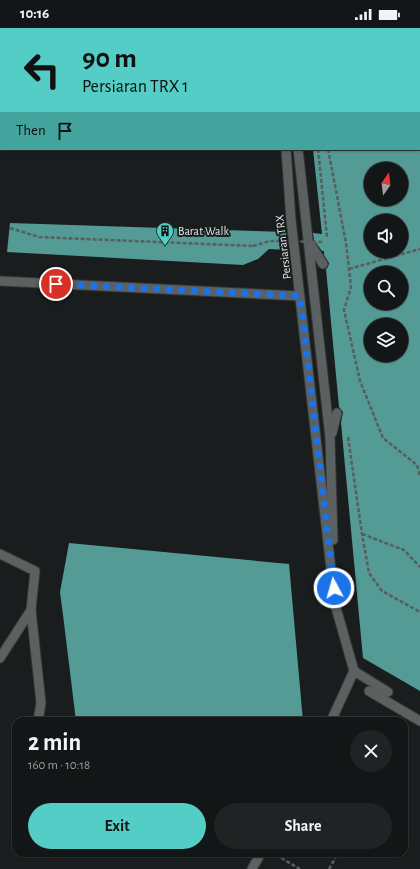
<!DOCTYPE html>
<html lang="en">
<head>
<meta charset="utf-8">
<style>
	:root { --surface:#131616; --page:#202323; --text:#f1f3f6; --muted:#9d9fa1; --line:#323535; --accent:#54cdc6 }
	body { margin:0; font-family:"Alegreya Sans",sans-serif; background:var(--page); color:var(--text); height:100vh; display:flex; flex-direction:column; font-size:15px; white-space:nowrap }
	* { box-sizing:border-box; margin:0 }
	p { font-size:13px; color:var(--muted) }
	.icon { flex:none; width:22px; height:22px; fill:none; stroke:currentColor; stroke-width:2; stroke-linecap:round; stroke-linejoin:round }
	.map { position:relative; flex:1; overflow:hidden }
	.details { position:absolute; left:12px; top:689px; width:396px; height:140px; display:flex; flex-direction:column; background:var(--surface); border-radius:12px; box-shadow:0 1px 3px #0004,0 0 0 1px var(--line) }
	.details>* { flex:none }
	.hud { position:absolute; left:0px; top:0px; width:420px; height:122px; box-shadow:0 1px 3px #0004,0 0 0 1px var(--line); background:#54cdc6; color:#111; overflow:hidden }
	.needle { width:26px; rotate:14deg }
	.controls { position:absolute; left:364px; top:134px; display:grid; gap:8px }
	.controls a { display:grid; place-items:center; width:44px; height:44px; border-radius:50%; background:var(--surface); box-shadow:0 1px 3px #0004,0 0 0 1px var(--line); font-size:20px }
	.pin { position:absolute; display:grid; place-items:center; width:34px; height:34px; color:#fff; margin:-17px; border:2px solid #fff; border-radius:50%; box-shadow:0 1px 4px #0007 }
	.me { position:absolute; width:44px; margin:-22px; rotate:354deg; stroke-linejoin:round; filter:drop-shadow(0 0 3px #0008) }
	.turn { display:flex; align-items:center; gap:14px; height:84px; padding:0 16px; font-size:18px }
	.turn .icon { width:52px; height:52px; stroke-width:2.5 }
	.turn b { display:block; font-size:28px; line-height:34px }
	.then { display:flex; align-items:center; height:38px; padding:0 16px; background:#0003; gap:8px; font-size:15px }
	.round { display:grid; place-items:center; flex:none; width:42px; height:42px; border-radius:21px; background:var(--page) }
	.summary { display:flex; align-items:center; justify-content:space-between; height:68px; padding:0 16px }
	h1 { font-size:24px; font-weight:700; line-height:30px }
	.primary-button { display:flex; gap:8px; margin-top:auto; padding:8px 16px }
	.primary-button a { flex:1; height:46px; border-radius:24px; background:var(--accent); color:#111; font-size:16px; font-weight:700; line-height:46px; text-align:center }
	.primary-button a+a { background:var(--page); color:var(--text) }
	.status { display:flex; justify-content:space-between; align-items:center; height:28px; padding:0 20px; background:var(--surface); direction:ltr }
	.status svg { height:11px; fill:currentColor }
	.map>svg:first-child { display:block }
</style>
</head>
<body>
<div class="status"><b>10:16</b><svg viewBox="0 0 49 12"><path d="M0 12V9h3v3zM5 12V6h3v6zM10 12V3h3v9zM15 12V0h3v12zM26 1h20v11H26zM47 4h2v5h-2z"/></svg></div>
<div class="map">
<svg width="420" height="841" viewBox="0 0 420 841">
	<rect width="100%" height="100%" fill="#191d1d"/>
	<g fill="#549b96" fill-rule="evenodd">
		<path d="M313,121H420V663L363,630L341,395L343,384L339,379L326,241L328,239L329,235L324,227V223H322L314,212L313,205L322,206ZM371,141H401V171H371ZM371,193H401V223H371ZM371,245H401V275H371ZM371,297H401V327H371Z"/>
		<path d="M10,195L286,204L288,222L269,221L258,231L243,237L7,224Z"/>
		<path d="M69,515L289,536L303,693H76L63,587L60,564Z"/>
	</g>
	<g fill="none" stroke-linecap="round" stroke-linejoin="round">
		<defs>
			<g id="lane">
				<path d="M275,0V1"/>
				<path d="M290,1V0"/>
				<path d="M286,121L291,192L335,576L354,643L388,664"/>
				<path d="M298,121L330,410L333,512"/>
				<path d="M311,217L323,236"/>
				<path d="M0,253L300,268"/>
				<path d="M332,405L337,385"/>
				<path d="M0,526L35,543L31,582L41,675L38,693"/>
				<path d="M0,630L31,582"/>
				<path d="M369,663L420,693"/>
				<path d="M331,693L354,643"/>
				<path d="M252,841L261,825"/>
			</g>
		</defs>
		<use href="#lane" stroke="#363838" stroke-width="11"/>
		<g stroke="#595d5d" stroke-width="2.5" stroke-dasharray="4 2" stroke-linecap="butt">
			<path d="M419,0L420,4"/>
			<path d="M33,1L35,0"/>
			<path d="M419,27H420"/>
			<path d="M419,69L420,71"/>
			<path d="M318,121L327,209"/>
			<path d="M328,121L346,215L351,259L344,282L360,353L383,410L417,437L420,448"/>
			<path d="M387,185L389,193"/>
			<path d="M10,200L39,209L253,218"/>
			<path d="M397,223L398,227"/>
			<path d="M349,241L420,221"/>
			<path d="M348,409L362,506L369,545L382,563L420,584"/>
			<path d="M362,506L404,522L420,539"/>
			<path d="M276,827L300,841"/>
			<path d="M329,841L338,825"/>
		</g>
		<use href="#lane" stroke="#5b6060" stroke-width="9"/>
		<path stroke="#595d5d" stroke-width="2.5" stroke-dasharray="4 2" stroke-linecap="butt" d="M253,218L270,213L323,214"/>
	</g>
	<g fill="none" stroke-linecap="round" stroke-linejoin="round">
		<path stroke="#1a73e8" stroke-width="7" stroke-dasharray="0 12.6" d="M56,256L300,268L334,560"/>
	</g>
	<defs>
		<symbol id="building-pin" viewBox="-11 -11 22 30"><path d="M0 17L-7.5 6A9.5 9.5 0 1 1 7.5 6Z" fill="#54cdc6" stroke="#191d1d"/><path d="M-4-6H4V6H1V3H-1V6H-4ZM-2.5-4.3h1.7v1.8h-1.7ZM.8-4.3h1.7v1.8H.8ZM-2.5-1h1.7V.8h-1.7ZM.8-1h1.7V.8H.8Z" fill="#111"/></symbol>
	</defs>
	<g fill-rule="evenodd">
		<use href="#building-pin" x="155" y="193" width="20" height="27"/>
	</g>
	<g text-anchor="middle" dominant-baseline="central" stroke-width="4" stroke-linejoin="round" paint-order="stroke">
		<g font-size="12" fill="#e2e5e5" stroke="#191d1d" text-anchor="start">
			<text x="178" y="203">Barat Walk</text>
		</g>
		<g font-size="12" fill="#e2e5e5" stroke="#191d1d">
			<text transform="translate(283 219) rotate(-97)">Persiaran TRX</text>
		</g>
	</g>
</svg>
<div class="controls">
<a><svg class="needle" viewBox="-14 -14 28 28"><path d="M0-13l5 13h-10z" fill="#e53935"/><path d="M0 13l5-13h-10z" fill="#9d9fa1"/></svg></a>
<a><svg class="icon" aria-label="sound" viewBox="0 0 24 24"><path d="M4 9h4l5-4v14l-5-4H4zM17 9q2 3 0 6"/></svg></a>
<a><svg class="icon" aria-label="search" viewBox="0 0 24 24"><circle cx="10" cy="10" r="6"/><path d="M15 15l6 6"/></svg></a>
<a><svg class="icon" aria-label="layers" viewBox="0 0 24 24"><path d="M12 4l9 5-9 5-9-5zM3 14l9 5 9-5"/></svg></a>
</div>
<div class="pin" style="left:56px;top:256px;background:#d93025"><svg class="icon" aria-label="arrive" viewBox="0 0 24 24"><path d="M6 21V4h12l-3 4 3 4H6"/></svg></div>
<svg class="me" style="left:334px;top:560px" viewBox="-20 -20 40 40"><circle r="17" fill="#1a73e8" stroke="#fff" stroke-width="3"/><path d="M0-11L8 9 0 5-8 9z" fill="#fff"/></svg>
<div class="hud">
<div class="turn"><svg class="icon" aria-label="left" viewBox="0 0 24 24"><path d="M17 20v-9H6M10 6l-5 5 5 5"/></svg><div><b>90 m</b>Persiaran TRX 1</div></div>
<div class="then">Then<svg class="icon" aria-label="arrive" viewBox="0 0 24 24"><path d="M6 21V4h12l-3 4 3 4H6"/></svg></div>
</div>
<section class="details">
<div class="summary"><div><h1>2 min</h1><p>160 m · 10:18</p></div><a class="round"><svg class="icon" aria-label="close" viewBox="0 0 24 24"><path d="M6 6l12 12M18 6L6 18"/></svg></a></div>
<div class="primary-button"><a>Exit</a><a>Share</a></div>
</section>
</div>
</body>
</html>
